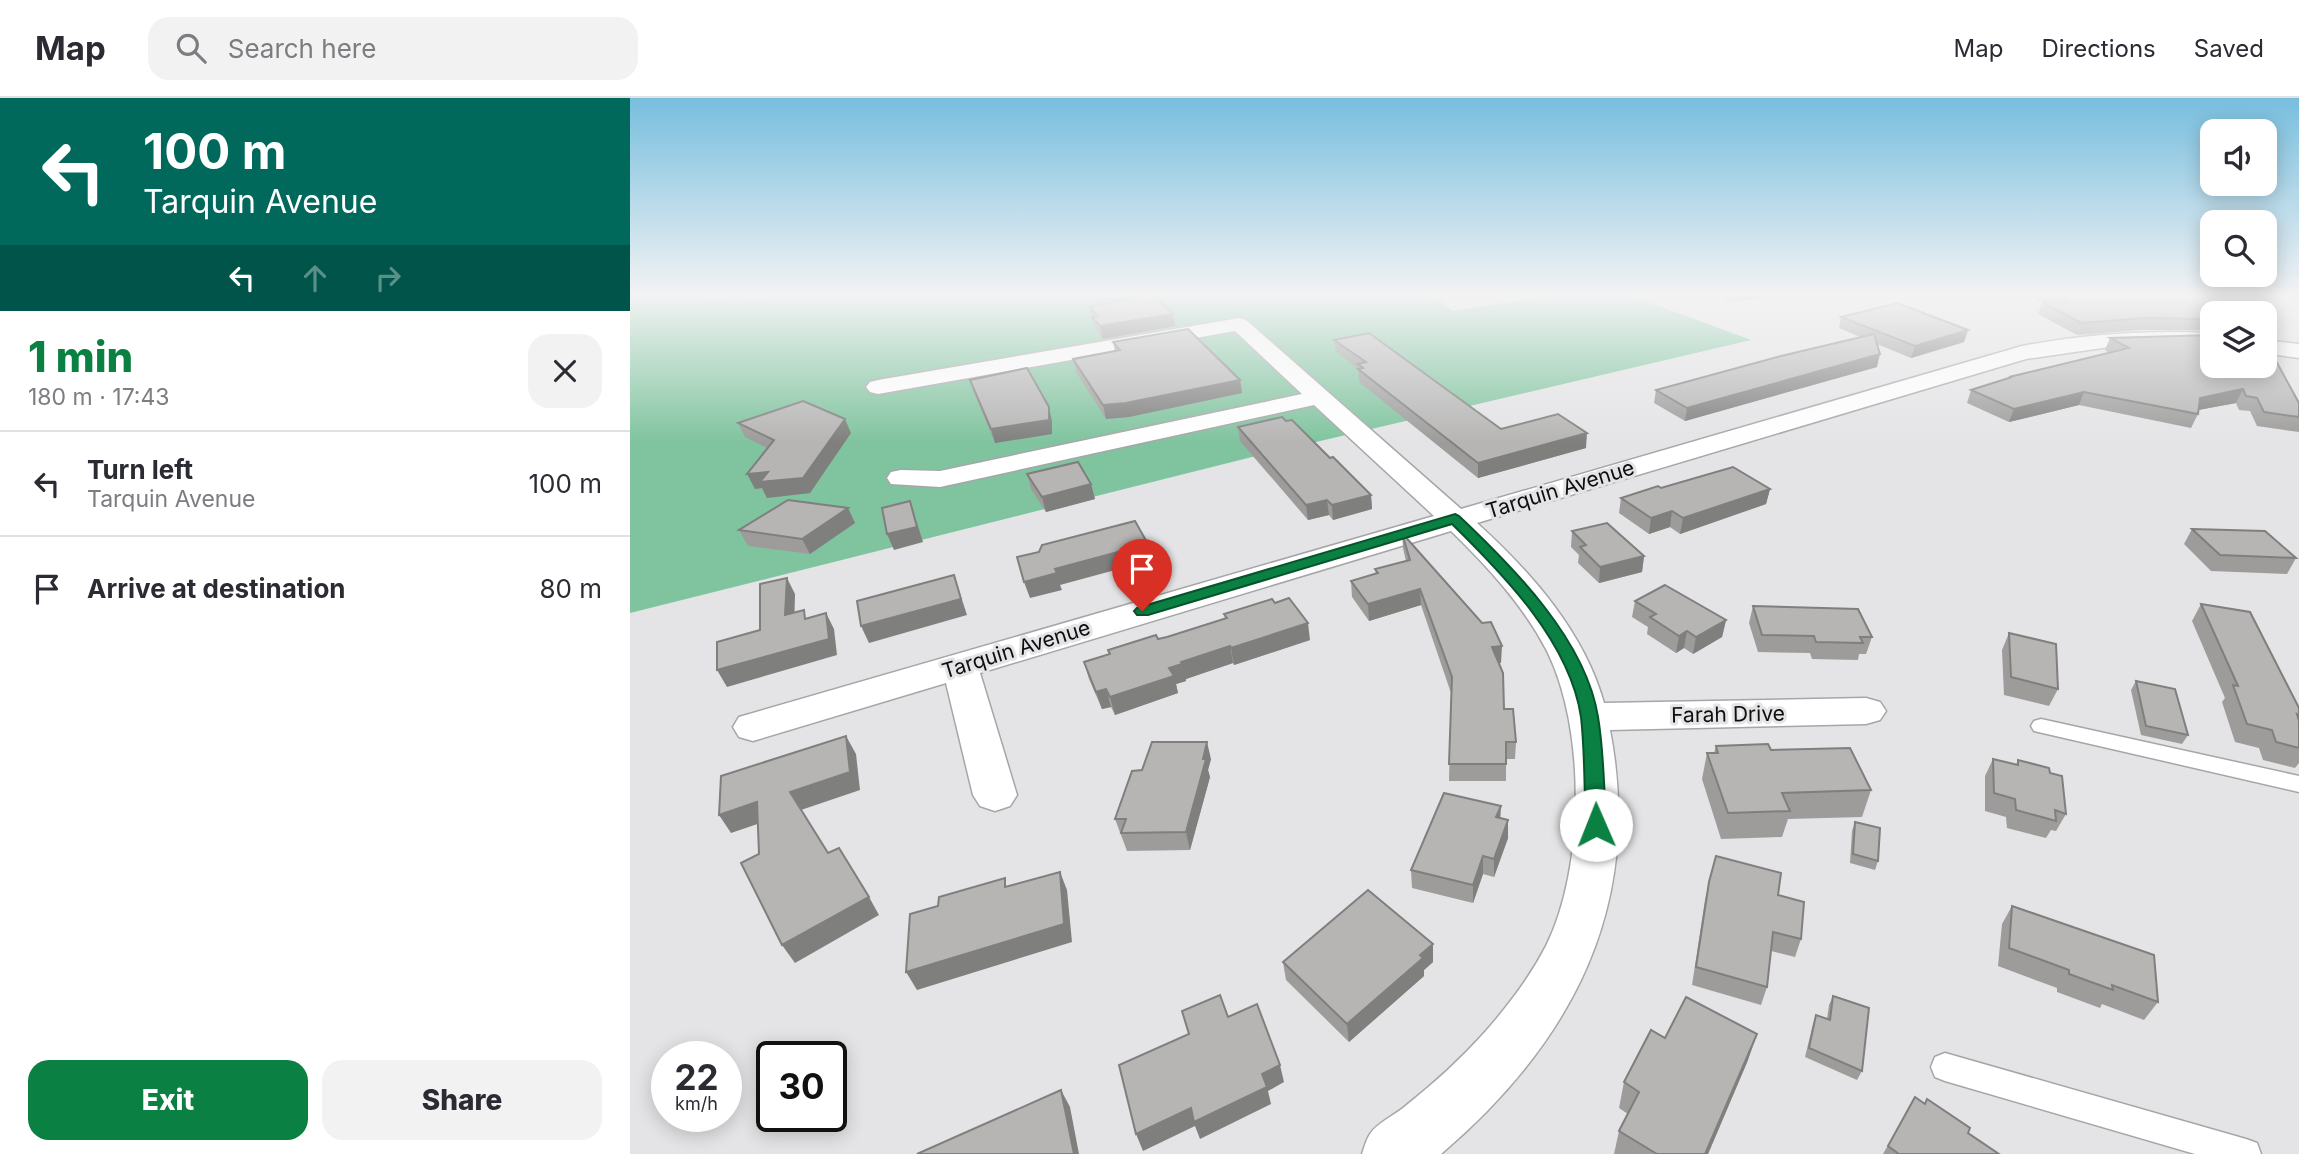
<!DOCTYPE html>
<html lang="en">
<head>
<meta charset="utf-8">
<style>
	:root { --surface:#fff; --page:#f2f2f3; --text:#2b2b33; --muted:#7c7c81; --line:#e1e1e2; --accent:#0b8043 }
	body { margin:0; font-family:Inter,sans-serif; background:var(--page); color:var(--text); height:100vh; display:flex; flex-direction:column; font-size:26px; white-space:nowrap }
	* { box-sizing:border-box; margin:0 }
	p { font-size:23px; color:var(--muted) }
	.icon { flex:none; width:38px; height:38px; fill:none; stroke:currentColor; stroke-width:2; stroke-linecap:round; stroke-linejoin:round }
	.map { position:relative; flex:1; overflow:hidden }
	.drawer { display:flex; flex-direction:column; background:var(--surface); width:630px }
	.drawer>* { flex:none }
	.guide { background:#00695c; color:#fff; overflow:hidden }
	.controls { position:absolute; left:1570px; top:21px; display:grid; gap:14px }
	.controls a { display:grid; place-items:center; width:77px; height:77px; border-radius:14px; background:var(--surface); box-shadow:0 4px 18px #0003; font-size:35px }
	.speed { position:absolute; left:21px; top:943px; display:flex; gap:14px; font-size:35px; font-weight:700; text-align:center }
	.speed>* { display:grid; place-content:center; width:91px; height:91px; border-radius:50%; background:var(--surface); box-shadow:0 4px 18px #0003; line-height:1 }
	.speed small { font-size:18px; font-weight:400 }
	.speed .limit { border:4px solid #111; border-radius:10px; background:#fff; color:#111 }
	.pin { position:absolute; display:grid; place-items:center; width:60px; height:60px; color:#fff; margin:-72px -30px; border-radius:50% 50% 50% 0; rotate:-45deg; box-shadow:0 0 7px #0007 }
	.pin .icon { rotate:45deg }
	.me { position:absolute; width:77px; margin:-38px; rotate:359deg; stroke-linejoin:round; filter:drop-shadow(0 0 5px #0008) }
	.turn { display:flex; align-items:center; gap:24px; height:147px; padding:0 28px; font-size:32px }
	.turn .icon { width:91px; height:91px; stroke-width:2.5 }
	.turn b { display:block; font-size:49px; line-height:60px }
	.lanes { display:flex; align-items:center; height:66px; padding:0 28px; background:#0003; justify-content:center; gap:35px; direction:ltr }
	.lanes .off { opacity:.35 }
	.round { display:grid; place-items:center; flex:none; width:74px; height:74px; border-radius:21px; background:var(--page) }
	.headline { display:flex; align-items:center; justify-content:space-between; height:119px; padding:0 28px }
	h1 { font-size:42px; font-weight:800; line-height:52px; color:var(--accent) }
	.primary-button { display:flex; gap:14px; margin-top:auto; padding:14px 28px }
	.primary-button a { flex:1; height:80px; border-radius:21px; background:var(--accent); color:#fff; font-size:28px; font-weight:800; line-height:80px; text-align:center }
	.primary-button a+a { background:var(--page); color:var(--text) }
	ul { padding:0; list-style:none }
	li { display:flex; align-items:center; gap:21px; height:105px; padding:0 28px; border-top:2px solid var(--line) }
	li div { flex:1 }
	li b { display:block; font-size:26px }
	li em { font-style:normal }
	header { display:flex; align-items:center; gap:42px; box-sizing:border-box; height:98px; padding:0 35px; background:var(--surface); border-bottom:2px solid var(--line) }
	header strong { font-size:33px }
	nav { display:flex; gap:38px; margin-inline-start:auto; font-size:24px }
	.search { width:490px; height:63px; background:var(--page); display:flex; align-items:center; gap:18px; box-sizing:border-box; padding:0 24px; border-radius:21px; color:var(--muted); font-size:26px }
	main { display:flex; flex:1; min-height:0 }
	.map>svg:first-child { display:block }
</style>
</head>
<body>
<header>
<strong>Map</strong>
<div class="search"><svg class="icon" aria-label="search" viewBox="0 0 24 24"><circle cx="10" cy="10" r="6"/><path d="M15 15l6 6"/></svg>Search here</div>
<nav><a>Map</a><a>Directions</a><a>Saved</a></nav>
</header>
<main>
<section class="drawer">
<div class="guide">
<div class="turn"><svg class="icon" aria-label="left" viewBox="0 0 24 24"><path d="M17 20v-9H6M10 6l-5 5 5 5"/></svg><div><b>100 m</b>Tarquin Avenue</div></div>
<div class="lanes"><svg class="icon" aria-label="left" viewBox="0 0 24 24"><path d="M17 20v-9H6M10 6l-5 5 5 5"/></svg><svg class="icon off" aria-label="ahead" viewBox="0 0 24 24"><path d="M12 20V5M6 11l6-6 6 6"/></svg><svg class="icon off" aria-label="right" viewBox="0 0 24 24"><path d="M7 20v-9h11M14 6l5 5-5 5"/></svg></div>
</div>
<div class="headline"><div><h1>1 min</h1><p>180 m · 17:43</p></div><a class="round"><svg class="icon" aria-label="close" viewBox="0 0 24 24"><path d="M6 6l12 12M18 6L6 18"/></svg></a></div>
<ul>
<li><svg class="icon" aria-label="left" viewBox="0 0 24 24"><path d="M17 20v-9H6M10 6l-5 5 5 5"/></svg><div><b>Turn left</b><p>Tarquin Avenue</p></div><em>100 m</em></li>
<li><svg class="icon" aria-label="arrive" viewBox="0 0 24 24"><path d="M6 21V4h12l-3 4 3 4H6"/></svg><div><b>Arrive at destination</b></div><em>80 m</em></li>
</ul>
<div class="primary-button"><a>Exit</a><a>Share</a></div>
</section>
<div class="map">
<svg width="1669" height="1056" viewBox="0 0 1669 1056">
	<rect width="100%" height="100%" fill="#e4e4e6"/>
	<path fill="#7fc49e" d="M0,197H803L822,213L922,197H999L1121,242L622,359L0,515Z"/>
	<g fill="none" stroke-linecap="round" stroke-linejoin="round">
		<path stroke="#6fcdd0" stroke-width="6" d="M73,197L101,203L147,197"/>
		<defs>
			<g id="service">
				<path d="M1411,621L1669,678V694L1404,633L1401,628L1404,623Z"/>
				<path d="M1315,955L1616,1041L1627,1045L1631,1056H1565L1315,983L1305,979L1301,969L1305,959Z"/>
			</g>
			<g id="minor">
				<path d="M609,220L616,222L831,411L1392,248C1455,236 1518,232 1582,235V247L1486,248L1396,261L847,425C901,474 954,534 974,605L1236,600L1250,604L1256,613L1250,622L1236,626L980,632C1014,808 942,944 811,1056H732C734,1050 736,1042 740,1036C746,1026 763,1018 773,1010C802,987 830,962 855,934C878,908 900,879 916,848C955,770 956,631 917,553C893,507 858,469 821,433L350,575L387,697L380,708L365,713L350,708L343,697L316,585L123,643L109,639L103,629L109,619L804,418L684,307L310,389L261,386L257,380L261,374L271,372L310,373L672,296L605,233L248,296L240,294L236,289L240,284L248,282Z"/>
				<path d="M1634,242L1669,246V260L1634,255Z"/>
			</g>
		</defs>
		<use href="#service" stroke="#a6a6a8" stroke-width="3"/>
		<use href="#minor" stroke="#a6a6a8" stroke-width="3"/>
		<use href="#service" fill="#fff" fill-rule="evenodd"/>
		<use href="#minor" fill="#fff" fill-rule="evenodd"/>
	</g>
	<g fill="#9d9c9b">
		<path d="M1089,197H1141V199L1100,204Z"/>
		<path d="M1397,197H1633L1637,214L1634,218V215H1582V232H1510L1447,237L1408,216L1412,205Z"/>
		<path d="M460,209L545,228L473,241L465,231Z"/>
		<path d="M1211,219L1338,232L1334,244L1281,260L1247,246V269L1055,323L1024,305L1026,292L1230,239L1209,230Z"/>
		<path d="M1480,240L1669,305V334L1627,328L1620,313L1609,312L1606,305L1568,312V316L1561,330L1449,307L1379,324L1337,305L1341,292L1378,281L1379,279L1479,255L1475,252Z"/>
		<path d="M704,242L871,331L956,350L848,380L729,284L728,271L706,254Z"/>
		<path d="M483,244L610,282L612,295L499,319L476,321L446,274L443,261L485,253Z"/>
		<path d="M340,282L422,323V336L365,345L344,295Z"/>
		<path d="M108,325L221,335L180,395L137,400L132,390L125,391L137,350L115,339Z"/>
		<path d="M608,329L700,360L741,397L742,411L703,422L699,417L678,422L610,343Z"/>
		<path d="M397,376L461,386L465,401L416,414L401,391Z"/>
		<path d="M1031,390L1140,391L1136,406L1050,436L1040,429L1019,436L989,415L991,400Z"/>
		<path d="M218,410L225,425L180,456L118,448L109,432Z"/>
		<path d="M1562,431L1666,460L1657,476L1581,473L1554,446Z"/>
		<path d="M942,433L1014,458L1012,474L969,485L948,465L949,457L941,449Z"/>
		<path d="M772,435L871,565H869L874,611L886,644L885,661H876V683H819L821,595L791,507L739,523L722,499L721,483L746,476L745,471L776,463L773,450Z"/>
		<path d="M1005,503L1096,522L1092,539L1063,556L1054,550L1046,555L1017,536L1018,529L1002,519Z"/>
		<path d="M645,505L680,542L604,567L603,565L556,581V583L546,586L548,595L485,617L481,609L472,611L459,581L454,564L595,521L594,516Z"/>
		<path d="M1571,506L1669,610V665L1665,670L1633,662L1629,650L1605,644L1592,604L1595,600L1562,523Z"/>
		<path d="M1123,508L1242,539L1236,556H1229L1228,562L1182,561L1180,555L1128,554L1119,525Z"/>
		<path d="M1379,535L1428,591L1419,608L1374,597L1372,552Z"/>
		<path d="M1506,583L1558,637L1552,646L1511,637L1501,592Z"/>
		<path d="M1086,648L1141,652L1241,692L1232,719L1158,721L1152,739L1091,741L1072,681L1077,655H1084Z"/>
		<path d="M581,661L578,672L580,679L560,752L497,753L485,721L512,672Z"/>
		<path d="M1363,661L1386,667L1388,662L1436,716L1426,733L1421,732L1416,740L1377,730L1376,719L1355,713V678Z"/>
		<path d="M870,720L878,722V740L864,779L853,776L843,805L782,790L781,772Z"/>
		<path d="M1225,724L1248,763L1245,772L1220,765L1222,733Z"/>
		<path d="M1086,758L1148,797L1171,841L1165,859L1141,853L1137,889L1131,907L1062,887L1075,802Z"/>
		<path d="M1382,808L1528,904L1514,922L1472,906L1470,910L1427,894V890L1368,868L1372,826Z"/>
		<path d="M803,846V864L794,872V878L719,944L656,882L653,864Z"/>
		<path d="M1203,898L1232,973L1227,982L1175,959L1183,926L1186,917L1197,921L1199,907Z"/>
		<path d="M1035,940L1118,962L1078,1056H984L989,1033L998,1016L989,1010L994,984Z"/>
		<path d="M1285,999L1338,1035L1369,1056H1253Z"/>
	</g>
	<g fill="#7f7f7e">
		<path d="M1106,197H1141V199L1100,204L1101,198Z"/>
		<path d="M543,216L545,228L473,241L470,228Z"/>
		<path d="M1338,232L1334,244L1281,260L1285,248Z"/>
		<path d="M1250,256L1247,269L1055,323L1057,310Z"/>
		<path d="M610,282L612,295L499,319L476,321L473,307Z"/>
		<path d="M1613,291L1606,305L1563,313L1570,300Z"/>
		<path d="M1454,294L1449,307L1379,324L1384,311Z"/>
		<path d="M419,309L422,323V336L365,345L361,331Z"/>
		<path d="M215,321L221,335L180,395L137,400L132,390L125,391L117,376Z"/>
		<path d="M957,335L956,350L848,380V365Z"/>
		<path d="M461,386L465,401L416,414L412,399Z"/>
		<path d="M1140,391L1136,406L1050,436L1053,420Z"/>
		<path d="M741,397L742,411L703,422L702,407Z"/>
		<path d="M697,402L699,417L678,422L676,407Z"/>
		<path d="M280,403L293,444L264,452L257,436Z"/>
		<path d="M218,410L225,425L180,456L172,441Z"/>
		<path d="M1042,413L1040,429L1019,436L1021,420Z"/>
		<path d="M518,446L522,462L430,487L432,492L400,500L394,484L425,471Z"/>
		<path d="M1014,458L1012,474L969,485L970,469Z"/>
		<path d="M324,477L337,517L239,545L231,528Z"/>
		<path d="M157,480L165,496L164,533L155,517Z"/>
		<path d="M790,491L791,507L739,523L738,506Z"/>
		<path d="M196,515L204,531L207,557L97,589L87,572Z"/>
		<path d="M1096,522L1092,539L1063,556L1066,539Z"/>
		<path d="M678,525L680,542L604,567L601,550Z"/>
		<path d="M1057,533L1054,550L1046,555L1049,538Z"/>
		<path d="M600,548L603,565L556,581V583L546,586L548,595L485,617L480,599L551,564Z"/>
		<path d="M872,548L871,565L861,566L862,549Z"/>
		<path d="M476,591L481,609L472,611L466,594Z"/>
		<path d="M216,638L226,656L230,692L171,712L160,694Z"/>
		<path d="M577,644L581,661L578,672L580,679L560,752L556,734Z"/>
		<path d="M127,704L139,722L101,735L89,717Z"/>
		<path d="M871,708L870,726L866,719Z"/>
		<path d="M878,722V740L864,779V761Z"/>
		<path d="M853,758V776L843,805V787Z"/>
		<path d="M430,774L437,792L442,844L287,892L276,874Z"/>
		<path d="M239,799L249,817L165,865L152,847Z"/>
		<path d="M803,846V864L794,872V878L719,944L717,926Z"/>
		<path d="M1127,936L1118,962L1078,1056H1075Z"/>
		<path d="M650,967L654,984L638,993L641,1006L570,1041L565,1028L513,1053L506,1036Z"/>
		<path d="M431,992L440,1009L449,1056H444Z"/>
	</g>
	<g fill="#b6b5b4" stroke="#7f7f7e" stroke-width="2">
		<path d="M514,197H523L543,216L470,228L462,219L468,218L460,209Z"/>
		<path d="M1424,197H1633L1637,214L1619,213L1621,215H1582V221L1515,220L1451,225L1412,204H1437Z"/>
		<path d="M1267,205L1338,232L1285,248L1211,219Z"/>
		<path d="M558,231L610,282L496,305L473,307L443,261L490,252L483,244Z"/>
		<path d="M739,235L871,331L928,316L957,335L848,365L728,271L733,270L728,266L736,264L704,242Z"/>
		<path d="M1244,236L1250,256L1057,310L1026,292L1151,258Z"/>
		<path d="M1582,237V268H1634V241L1669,305V319L1634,314L1627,300L1616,298L1613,291L1570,300L1568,316L1454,294L1384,311L1341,292L1382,279H1379L1499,250L1480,240Z"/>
		<path d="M397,270L419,309V322L361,331L340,282Z"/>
		<path d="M173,303L215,321L173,380L130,384L138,374L117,376L144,342L108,325Z"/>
		<path d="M652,319L656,323L662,322L700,360L703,359L741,397L702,407L697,402L676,407L608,329Z"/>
		<path d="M448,364L461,386L412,399L397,376Z"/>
		<path d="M1103,369L1140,391L1053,420L1042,413L1021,420L991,400L1028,388L1031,390Z"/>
		<path d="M158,402L218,410L172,441L109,432Z"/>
		<path d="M280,403L287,429L257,436L252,410Z"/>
		<path d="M505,423L518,446L425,471L427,475L394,484L387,459L409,454L412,447Z"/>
		<path d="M977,425L1014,458L970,469L950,449L956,447L942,433Z"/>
		<path d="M1562,431L1635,433L1666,460L1590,457Z"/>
		<path d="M772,435L852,525L861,524L872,548L862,549L873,575L874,611H883L886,644H876V666H819L822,579L790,491L738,506L721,483L748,475L745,471L780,462Z"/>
		<path d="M324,477L331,501L231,528L227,503Z"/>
		<path d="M157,480L155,517L174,512L175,521L196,515L199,541L87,572V544L130,532V486Z"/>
		<path d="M1035,487L1096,522L1066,539L1057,533L1049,538L1020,519L1026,516L1005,503Z"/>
		<path d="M659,500L678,525L601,550L600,548L551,564L552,566L539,570L544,578L480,599L476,591L466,594L454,564L480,556L478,552L526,537L528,541L537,539L597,520L594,516L642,501L645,505Z"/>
		<path d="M1571,506L1620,514L1669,610V617L1667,616L1669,623V650L1646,644L1642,632L1617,626L1603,587L1608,588Z"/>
		<path d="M1123,508L1228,511L1242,539H1230L1233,545L1186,544L1184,538L1132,537Z"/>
		<path d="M1379,535L1426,546L1428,591L1381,579Z"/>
		<path d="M1506,583L1545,591L1558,637L1516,628Z"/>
		<path d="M216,638L220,674L160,694L198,755L209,750L239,799L152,847L111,765L129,756L127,704L89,717L91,678Z"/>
		<path d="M522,644H577L573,661H576L556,734L491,735L496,721H485L502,673L512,672Z"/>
		<path d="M1138,646L1141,652L1220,650L1241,692L1152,695L1160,713L1098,715L1077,655H1088L1086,648Z"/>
		<path d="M1363,661L1388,667V662L1419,670L1420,675L1432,678L1436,716L1425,712L1426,723L1386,712L1385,701L1364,695Z"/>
		<path d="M814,695L871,708L866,719L878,722L864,761L853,758L843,787L781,772Z"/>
		<path d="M1225,724L1250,730L1248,763L1223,756Z"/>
		<path d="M1086,758L1151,775L1148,797L1174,804L1171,841L1143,834L1137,889L1066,869L1079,784Z"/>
		<path d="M430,774L434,826L276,874L280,816L308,808L309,799L375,780V789Z"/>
		<path d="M738,792L803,846L790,857L793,860L717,926L653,864Z"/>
		<path d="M1382,808L1524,857L1528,904L1482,887L1483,892L1439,876V872L1379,850Z"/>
		<path d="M590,897L598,919L627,906L650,967L632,976L637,989L564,1024L561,1010L506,1036L489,967L559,936L552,913Z"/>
		<path d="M1203,898L1239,910L1232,973L1179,950L1186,917L1200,922Z"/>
		<path d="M1056,899L1127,936L1075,1056H1027L989,1033L1009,994L994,984L1021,932L1035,940Z"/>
		<path d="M431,992L444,1056H287Z"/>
		<path d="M1285,999L1295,1006L1297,1001L1340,1030L1338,1035L1369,1056H1269L1258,1048Z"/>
	</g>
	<linearGradient id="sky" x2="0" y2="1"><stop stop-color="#77bede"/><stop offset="0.57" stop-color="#f3f3f4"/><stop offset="1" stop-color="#f3f3f4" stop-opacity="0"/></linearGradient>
	<rect width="1669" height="345" fill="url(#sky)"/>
	<path fill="#0b8043" stroke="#07532c" stroke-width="2" d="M825,416L829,418C883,469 956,542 968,619C974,654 974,691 976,727L973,732L966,734L959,732L956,727C954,691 955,654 951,619C940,544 873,476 822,426L518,517H507L504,513L507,510Z"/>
	<g text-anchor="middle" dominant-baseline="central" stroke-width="6" stroke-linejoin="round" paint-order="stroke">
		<g font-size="21" fill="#0e0e0e" stroke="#e4e4e6">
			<text transform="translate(930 391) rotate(-17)">Tarquin Avenue</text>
			<text transform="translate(386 551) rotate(-17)">Tarquin Avenue</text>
			<text transform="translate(1098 616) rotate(-1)">Farah Drive</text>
		</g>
	</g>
</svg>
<div class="controls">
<a><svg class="icon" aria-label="sound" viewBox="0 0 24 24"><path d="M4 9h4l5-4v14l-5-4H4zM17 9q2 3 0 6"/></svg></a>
<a><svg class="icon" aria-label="search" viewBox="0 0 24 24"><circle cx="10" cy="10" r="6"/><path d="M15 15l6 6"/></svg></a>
<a><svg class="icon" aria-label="layers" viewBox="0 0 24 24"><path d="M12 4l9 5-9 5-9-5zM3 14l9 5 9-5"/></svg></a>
</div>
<div class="speed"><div>22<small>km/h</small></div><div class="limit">30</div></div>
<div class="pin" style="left:512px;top:513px;background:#d93025"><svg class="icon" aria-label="arrive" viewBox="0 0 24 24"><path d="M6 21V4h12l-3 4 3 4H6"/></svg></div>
<svg class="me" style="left:966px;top:727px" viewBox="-20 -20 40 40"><circle r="19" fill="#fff"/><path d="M0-13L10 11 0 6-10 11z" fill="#0b8043"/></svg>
</div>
</main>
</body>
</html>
